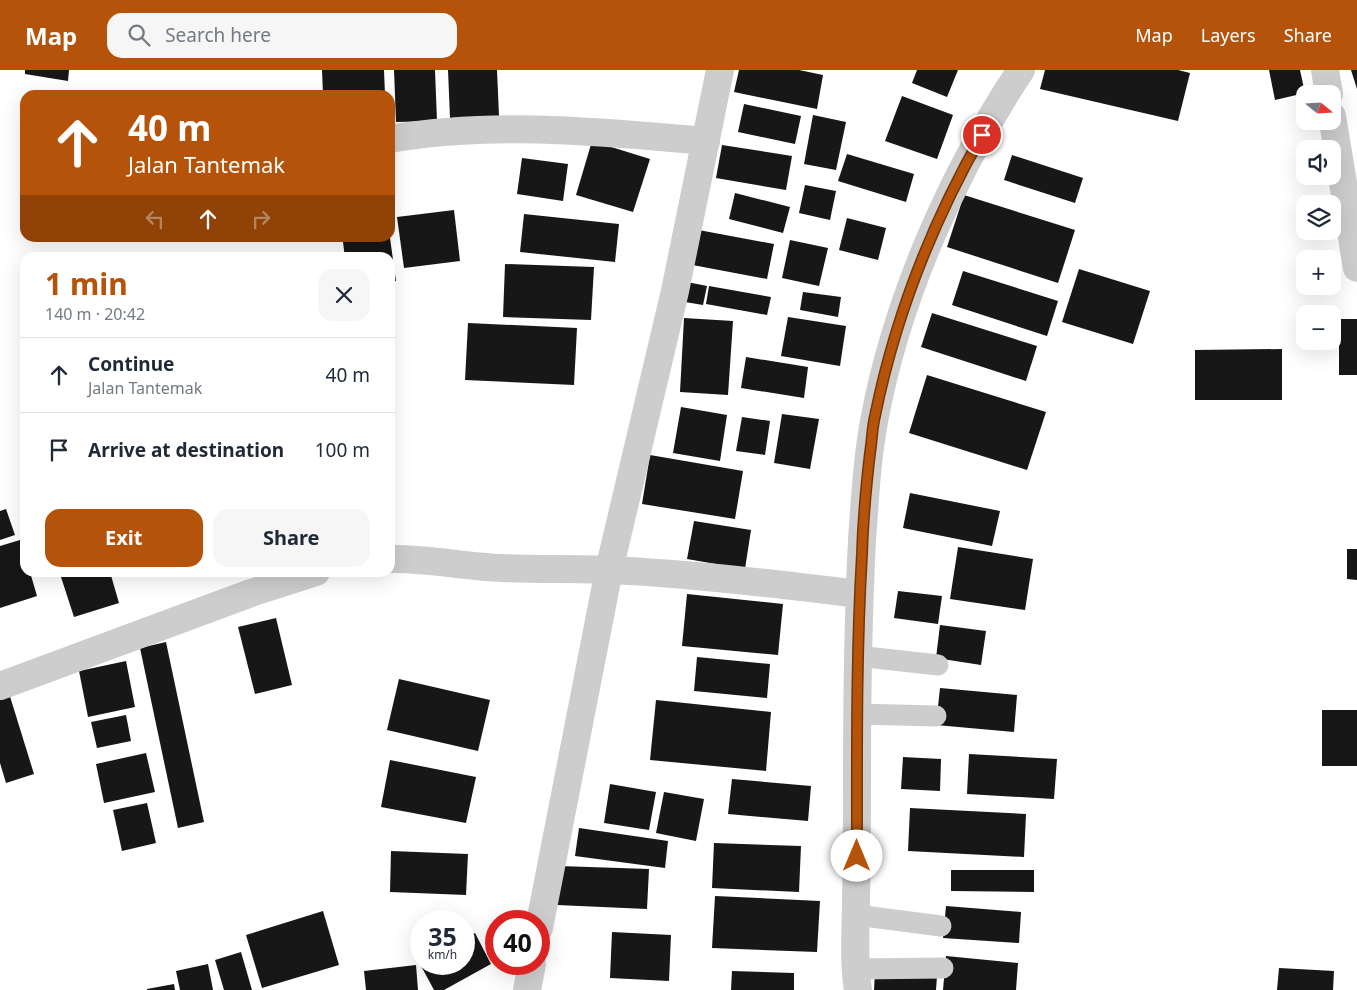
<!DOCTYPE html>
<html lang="en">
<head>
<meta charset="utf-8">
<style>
	:root { --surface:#fff; --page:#f6f6f7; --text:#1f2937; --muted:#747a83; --line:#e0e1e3; --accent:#b45309 }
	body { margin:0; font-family:"Noto Sans",sans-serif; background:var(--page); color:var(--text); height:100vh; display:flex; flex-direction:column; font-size:19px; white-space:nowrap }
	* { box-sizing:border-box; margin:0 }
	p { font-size:16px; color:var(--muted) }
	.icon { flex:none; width:28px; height:28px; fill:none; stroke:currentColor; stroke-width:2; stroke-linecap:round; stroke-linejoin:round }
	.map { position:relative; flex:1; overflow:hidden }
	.side { position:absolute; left:20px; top:182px; width:375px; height:325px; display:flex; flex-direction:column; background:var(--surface); border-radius:15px; box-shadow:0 5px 20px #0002 }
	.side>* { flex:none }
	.top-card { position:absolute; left:20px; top:20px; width:375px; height:152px; border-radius:15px; box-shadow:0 5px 20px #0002; background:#b45309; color:#fff; overflow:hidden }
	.needle { width:32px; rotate:108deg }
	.buttons { position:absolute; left:1296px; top:15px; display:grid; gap:10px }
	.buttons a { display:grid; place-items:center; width:45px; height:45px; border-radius:10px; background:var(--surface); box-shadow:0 5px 20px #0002; font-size:25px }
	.speed { position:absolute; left:410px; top:840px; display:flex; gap:10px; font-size:25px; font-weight:700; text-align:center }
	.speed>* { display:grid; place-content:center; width:65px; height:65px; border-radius:50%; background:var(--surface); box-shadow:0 5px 20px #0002; line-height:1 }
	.speed small { font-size:12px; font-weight:400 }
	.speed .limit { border:8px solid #d22; background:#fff; color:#111 }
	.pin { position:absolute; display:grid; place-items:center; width:42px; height:42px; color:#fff; margin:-21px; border:2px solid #fff; border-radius:50%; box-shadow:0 1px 5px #0007 }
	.me { position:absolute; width:55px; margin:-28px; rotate:0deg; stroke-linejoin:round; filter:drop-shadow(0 0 4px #0008) }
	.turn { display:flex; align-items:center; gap:18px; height:105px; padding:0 25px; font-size:22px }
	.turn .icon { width:65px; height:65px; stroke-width:2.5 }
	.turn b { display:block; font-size:35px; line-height:42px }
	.lanes { display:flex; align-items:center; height:48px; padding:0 25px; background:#0003; justify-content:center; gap:25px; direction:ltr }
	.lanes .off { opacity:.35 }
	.round { display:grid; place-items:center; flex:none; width:52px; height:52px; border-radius:15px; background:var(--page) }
	.head { display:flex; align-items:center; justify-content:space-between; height:85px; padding:0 25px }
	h1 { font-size:30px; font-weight:700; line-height:38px; color:var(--accent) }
	.cta { display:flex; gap:10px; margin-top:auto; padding:10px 25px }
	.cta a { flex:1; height:58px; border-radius:15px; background:var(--accent); color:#fff; font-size:20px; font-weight:700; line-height:58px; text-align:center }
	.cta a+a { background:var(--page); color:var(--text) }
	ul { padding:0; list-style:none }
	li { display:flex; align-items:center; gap:15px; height:75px; padding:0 25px; border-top:1px solid var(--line) }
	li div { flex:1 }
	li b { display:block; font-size:19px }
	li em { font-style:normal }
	header { display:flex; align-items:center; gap:30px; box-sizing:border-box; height:70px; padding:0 25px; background:var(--accent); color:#fff }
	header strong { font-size:24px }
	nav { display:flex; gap:28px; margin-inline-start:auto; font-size:18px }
	.search { width:350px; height:45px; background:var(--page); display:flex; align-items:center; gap:12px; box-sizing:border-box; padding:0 18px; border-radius:15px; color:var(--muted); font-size:19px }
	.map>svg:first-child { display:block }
</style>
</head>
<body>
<header>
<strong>Map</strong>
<div class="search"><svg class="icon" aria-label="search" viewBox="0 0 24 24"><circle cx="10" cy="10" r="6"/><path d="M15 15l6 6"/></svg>Search here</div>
<nav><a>Map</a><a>Layers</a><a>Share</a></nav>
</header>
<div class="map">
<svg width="1357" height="920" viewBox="0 0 1357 920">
	<rect width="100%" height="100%" fill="#fff"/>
	<g fill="#171717">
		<path d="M25,0H69L68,11L25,4Z"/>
		<path d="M322,0H384L385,25H323Z"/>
		<path d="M394,0H435L437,51L396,52Z"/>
		<path d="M448,0H497L499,46L450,48Z"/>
		<path d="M739,0H799L823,5L817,39L734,22Z"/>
		<path d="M917,0H958L947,27L912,13Z"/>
		<path d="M1045,0H1178L1190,3L1178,51L1040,19Z"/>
		<path d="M1269,0H1300L1305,23L1275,30Z"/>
		<path d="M1351,0H1357V19Z"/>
		<path d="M902,26L953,45L937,89L885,71Z"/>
		<path d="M744,34L801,46L795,74L738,62Z"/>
		<path d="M813,45L846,52L836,100L804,94Z"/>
		<path d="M592,71L650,89L633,142L576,125Z"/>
		<path d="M722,75L792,86L786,120L716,108Z"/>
		<path d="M847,84L914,104L906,132L838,111Z"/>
		<path d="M1012,85L1083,108L1075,133L1004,110Z"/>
		<path d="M522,88L568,94L563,131L517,124Z"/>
		<path d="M805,115L836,121L830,150L799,143Z"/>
		<path d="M735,123L790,137L783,163L729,149Z"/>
		<path d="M964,125L1075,160L1058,213L947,177Z"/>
		<path d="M454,140L460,191L404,198L397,147Z"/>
		<path d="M524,144L619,154L615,192L520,182Z"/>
		<path d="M847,148L886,158L878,190L839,180Z"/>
		<path d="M688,158L774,174L767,209L682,193Z"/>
		<path d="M376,168H390L396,211L390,212V188H345L343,172Z"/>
		<path d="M790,170L828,178L819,216L782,208Z"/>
		<path d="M505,194L594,197L591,250L503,247Z"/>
		<path d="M1079,199L1150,221L1133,274L1062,252Z"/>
		<path d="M963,201L1058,231L1047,266L952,235Z"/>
		<path d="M682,211L707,216L703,235L679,231Z"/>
		<path d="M709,216L771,227L767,245L706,234Z"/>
		<path d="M803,222L841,227L838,247L800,240Z"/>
		<path d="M932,243L1037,276L1026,311L921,277Z"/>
		<path d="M788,247L846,256L840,296L781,286Z"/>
		<path d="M684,248L733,251L728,325L680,322Z"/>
		<rect x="1339" y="249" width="18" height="56"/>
		<path d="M468,253L577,258L574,315L465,310Z"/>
		<path d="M1282,279V330H1195V280Z"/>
		<path d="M746,287L808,297L804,328L741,318Z"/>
		<path d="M927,305L1046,342L1027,400L909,363Z"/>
		<path d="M681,337L727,345L720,391L673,383Z"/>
		<path d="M782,344L819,349L810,399L774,393Z"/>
		<path d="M742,347L770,351L765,385L736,381Z"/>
		<path d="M650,385L743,401L735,449L642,434Z"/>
		<path d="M910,423L1000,441L992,476L903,458Z"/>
		<path d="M6,439L15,465L0,470V441Z"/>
		<path d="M694,451L751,460L745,499L687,489Z"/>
		<path d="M20,470L25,487V502H30L37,526L0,538V476Z"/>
		<path d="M958,477L1033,489L1025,540L950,529Z"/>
		<path d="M1347,479H1357V510L1347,509Z"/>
		<path d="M64,502H110L119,533L74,547L60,504Z"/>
		<path d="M898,521L942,526L938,554L894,548Z"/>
		<path d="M687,524L783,534L778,585L682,576Z"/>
		<path d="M276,548L292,615L255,624L238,557Z"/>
		<path d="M940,555L986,561L981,595L936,588Z"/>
		<path d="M166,572L204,752L178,758L140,578Z"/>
		<path d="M697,587L770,594L767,628L694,621Z"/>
		<path d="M126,591L135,637L88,647L79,601Z"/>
		<path d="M399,609L490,630L478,681L387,660Z"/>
		<path d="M940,618L1017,625L1014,662L936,655Z"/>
		<path d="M8,620L34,704L6,713L0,693V622Z"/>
		<path d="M656,630L771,642L766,701L650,690Z"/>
		<rect x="1322" y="640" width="35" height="56"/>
		<path d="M126,645L131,671L97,678L91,652Z"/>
		<path d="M146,683L155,722L104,733L96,694Z"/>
		<path d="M969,684L1057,689L1054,729L967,724Z"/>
		<path d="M903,687L941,689L940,721L901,719Z"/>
		<path d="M390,690L476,707L466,753L381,737Z"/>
		<path d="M732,709L811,716L808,751L728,744Z"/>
		<path d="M610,714L656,722L649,760L604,753Z"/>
		<path d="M664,722L704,729L696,771L656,763Z"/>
		<path d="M147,733L156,773L122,781L113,740Z"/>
		<path d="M910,738L1026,744L1024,787L908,781Z"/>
		<path d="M579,758L668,771L665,798L575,786Z"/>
		<path d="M714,773L801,776L799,822L712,818Z"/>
		<path d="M391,781L468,784L466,825L390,822Z"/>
		<path d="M559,796L649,799L647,839L557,835Z"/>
		<path d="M951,800H1034V822L951,821Z"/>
		<path d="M715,826L820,831L817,882L712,878Z"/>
		<path d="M946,836L1021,842L1019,873L943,868Z"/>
		<path d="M323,841L339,895L262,918L246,865Z"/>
		<path d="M612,862L671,865L669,911L610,908Z"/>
		<path d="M475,863L491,894L444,920H434L420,894H464V869Z"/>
		<path d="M241,882L252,920H224L215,890Z"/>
		<path d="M946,886L1018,893L1016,920H943Z"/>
		<path d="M208,894L213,920H180L176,901Z"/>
		<path d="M416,895L418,920H366L364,901Z"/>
		<path d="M1279,898L1334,901L1333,920H1277Z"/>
		<path d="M732,901L794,903V920H731Z"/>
		<path d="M875,902L937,906L936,920H874Z"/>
		<path d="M174,914L175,920H147V919Z"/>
	</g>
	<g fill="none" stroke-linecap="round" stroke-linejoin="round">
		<g stroke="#cdcdcd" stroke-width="21">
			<path d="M857,586L938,595"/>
			<path d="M857,644L936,646"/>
			<path d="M856,845L941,856"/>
			<path d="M855,899L943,898"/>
		</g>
		<g stroke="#cdcdcd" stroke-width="28">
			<path d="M1325,0L1329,24"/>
			<path d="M1332,46L1357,198"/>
			<path d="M390,69C495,51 601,62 706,71"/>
			<path d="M390,489C428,488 466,497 503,498C539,500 574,498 610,500C693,504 776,514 859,524"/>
			<path d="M0,616L251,523L316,502"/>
			<path d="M539,858L609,500L675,221L720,0"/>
			<path d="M527,920L532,894"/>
		</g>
		<path stroke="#cdcdcd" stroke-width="28" d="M858,920C853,890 856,860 856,829C857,788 857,746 857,705C857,626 858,549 862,470C865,429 867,387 875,346C898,226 953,102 1021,0"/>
	</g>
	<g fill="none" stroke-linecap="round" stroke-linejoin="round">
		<defs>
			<path id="route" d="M857,786C857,685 856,585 862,484C863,450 866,417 870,383C872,371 872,358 875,346C895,247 932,153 982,65"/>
		</defs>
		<use href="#route" stroke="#753606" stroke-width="12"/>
		<use href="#route" stroke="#b45309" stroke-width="9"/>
	</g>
</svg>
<div class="buttons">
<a><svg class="needle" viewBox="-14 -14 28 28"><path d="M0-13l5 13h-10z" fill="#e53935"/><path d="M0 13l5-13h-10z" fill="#747a83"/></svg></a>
<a><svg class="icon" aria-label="sound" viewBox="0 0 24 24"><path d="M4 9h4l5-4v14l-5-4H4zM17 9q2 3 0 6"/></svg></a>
<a><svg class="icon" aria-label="layers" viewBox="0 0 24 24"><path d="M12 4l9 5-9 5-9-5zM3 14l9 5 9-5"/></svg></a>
<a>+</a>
<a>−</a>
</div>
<div class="speed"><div>35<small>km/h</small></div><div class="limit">40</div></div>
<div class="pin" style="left:982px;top:65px;background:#d93025"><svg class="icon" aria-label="arrive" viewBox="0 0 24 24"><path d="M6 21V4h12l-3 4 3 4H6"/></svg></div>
<svg class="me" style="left:857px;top:786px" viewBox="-20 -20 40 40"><circle r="19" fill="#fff"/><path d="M0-13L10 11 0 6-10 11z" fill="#b45309"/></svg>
<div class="top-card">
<div class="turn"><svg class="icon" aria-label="ahead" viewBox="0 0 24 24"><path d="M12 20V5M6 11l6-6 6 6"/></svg><div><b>40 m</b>Jalan Tantemak</div></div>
<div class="lanes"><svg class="icon off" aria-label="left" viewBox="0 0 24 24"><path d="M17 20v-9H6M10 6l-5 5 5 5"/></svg><svg class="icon" aria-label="ahead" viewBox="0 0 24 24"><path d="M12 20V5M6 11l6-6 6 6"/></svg><svg class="icon off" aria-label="right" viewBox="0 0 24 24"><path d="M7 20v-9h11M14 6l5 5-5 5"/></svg></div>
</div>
<section class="side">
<div class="head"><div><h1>1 min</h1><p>140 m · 20:42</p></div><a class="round"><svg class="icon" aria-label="close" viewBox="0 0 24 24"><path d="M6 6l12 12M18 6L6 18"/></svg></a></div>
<ul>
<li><svg class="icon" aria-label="ahead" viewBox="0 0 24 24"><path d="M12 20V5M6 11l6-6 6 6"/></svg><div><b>Continue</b><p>Jalan Tantemak</p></div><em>40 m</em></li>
<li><svg class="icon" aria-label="arrive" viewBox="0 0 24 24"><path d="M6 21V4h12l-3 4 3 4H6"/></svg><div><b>Arrive at destination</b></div><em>100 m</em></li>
</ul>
<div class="cta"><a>Exit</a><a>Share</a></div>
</section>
</div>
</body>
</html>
